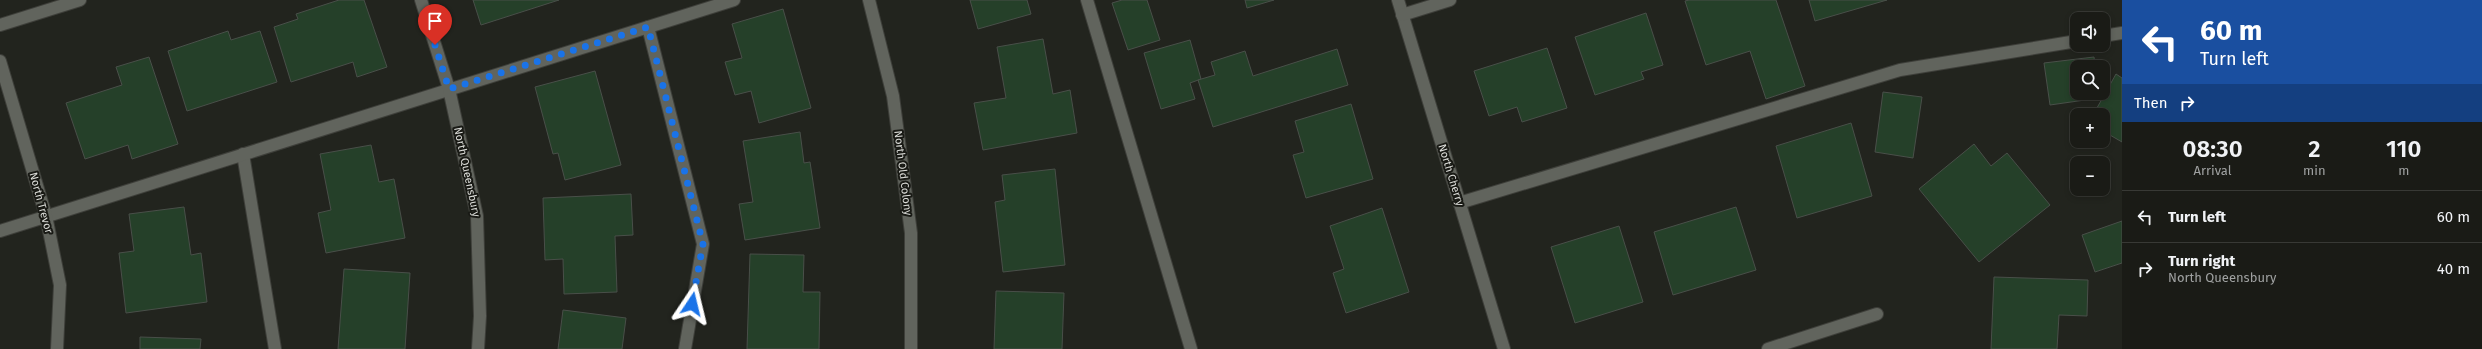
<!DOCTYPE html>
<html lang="en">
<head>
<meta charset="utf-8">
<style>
	:root { --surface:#1a1b16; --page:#272823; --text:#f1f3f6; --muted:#9fa1a1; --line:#383935 }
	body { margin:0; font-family:"Fira Sans",sans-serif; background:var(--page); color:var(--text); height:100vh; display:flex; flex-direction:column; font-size:15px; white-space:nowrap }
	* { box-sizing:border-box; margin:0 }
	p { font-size:13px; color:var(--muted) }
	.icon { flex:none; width:22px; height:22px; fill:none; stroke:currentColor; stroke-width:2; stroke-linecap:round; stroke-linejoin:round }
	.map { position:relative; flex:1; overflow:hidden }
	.drawer { display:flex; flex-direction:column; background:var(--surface); width:360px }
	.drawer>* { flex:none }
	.hud { background:#1a4fa0; color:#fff; overflow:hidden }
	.fabs { position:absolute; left:2070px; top:12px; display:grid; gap:8px }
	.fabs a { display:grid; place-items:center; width:40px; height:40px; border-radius:8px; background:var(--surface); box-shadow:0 2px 6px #0003,0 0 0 1px var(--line); font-size:20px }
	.pin { position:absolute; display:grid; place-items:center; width:34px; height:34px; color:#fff; margin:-41px -17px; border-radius:50% 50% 50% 0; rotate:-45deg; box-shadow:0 0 4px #0007 }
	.pin .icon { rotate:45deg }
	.me { position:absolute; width:44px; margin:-22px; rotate:10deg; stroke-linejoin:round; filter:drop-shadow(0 0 3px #0008) }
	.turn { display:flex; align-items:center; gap:14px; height:84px; padding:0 12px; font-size:18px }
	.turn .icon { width:52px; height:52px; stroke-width:2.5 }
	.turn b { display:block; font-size:28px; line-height:34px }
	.then { display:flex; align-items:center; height:38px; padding:0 12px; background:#0003; gap:8px; font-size:15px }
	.eta { display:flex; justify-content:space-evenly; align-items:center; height:68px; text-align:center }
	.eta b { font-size:24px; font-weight:600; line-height:28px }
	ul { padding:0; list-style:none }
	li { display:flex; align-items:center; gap:12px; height:52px; padding:0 12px; border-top:1px solid var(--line) }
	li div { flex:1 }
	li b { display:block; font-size:15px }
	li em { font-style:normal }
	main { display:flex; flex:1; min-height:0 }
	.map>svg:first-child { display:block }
</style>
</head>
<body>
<main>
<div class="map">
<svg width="2122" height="349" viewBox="0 0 2122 349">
	<rect width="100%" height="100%" fill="#22241e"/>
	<g fill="#254029" stroke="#494f49">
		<path d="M339,0H364L387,67L357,77L353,62L291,82L274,27L298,19L296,14Z"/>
		<path d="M473,0H559L481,25Z"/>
		<path d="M970,0H1027L1031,14L978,29Z"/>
		<path d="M1122,0H1147L1160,40L1128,50L1112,3Z"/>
		<path d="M1245,0H1274L1247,8Z"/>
		<path d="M1689,0H1776L1805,86L1766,99L1750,51L1706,65L1685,1Z"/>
		<path d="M1809,0H1887L1815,21Z"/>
		<path d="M783,9L811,108L759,123L751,91L735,95L725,62L742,58L732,24Z"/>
		<path d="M1646,13L1663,65L1641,72L1644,79L1595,95L1575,37Z"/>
		<path d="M228,31L231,40L260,31L277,82L187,111L168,51Z"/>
		<path d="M1043,39L1053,94L1070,90L1077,133L983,150L974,103L1006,98L997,47Z"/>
		<path d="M1190,40L1201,79L1190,83L1195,99L1161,109L1144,53Z"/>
		<path d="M1547,48L1567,108L1522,122L1517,107L1489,116L1474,71Z"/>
		<path d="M1337,49L1348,85L1213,127L1198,80L1215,75L1211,62L1245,51L1253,76Z"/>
		<path d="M149,57L178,144L132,159L128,145L85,159L66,103L122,85L116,67Z"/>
		<path d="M2094,57L2095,67H2077V93H2099V98L2050,105L2044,63Z"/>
		<path d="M595,71L621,165L565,180L558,153L553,154L535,87Z"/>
		<path d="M2116,74L2122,78V142L2103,131V115H2093Z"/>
		<path d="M1883,92L1922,97L1913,158L1875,152Z"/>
		<path d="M1351,104L1373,179L1306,198L1293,155L1304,152L1295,121Z"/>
		<path d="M1851,123L1872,196L1797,218L1776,146Z"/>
		<path d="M800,132L804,163L810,162L820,228L745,240L739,204L753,202L743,141Z"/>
		<path d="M1974,144L1991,166L2007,153L2050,205L1979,262L1919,189Z"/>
		<path d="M371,145L379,182L394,179L405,238L326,253L318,213L331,210L320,154Z"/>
		<path d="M1055,169L1065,265L1003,272L995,202L1005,200L1002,175Z"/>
		<path d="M631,194L633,235L615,236L617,292L564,294L563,259L545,260L543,198Z"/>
		<path d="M184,207L191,255L201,253L207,302L126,313L119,253L134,251L129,214Z"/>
		<path d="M1736,207L1756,270L1673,295L1654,232Z"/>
		<path d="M1382,208L1409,292L1346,313L1333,273L1344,269L1330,226Z"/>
		<path d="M2122,221V263L2095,272L2082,235Z"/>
		<path d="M1619,226L1643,302L1575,323L1551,247Z"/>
		<path d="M750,254L804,255L803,292H820L819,349H747Z"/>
		<path d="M344,269L410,273L405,349H338Z"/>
		<path d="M1994,277L2088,280L2087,316L2059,315L2057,349H1991Z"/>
		<path d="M996,291L1064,293L1062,349H994Z"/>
		<path d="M563,310L626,318L622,349H558Z"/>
		<path d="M140,337L201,339L200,349H140Z"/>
	</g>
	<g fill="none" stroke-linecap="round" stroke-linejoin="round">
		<defs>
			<g id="lane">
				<path d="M1087,0L1191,349"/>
				<path d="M648,27L703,244L685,349"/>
				<path d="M2103,36L2122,33"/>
				<path d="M243,154L275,349"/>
				<path d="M1459,203L1900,70L2077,41"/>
				<path d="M0,231L734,0"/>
			</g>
			<g id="street">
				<path d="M421,0L449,89L477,216L480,316L478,349"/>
				<path d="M869,0L893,96L911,233V349"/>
				<path d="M1398,0L1504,349"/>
				<path d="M1402,15L1450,0"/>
				<path d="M0,25L80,0"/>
				<path d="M0,61L46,216L60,285L57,349"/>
				<path d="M1768,349L1877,314"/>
			</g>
		</defs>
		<use href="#lane" stroke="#3e3f3a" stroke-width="14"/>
		<use href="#street" stroke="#3e3f3a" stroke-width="14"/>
		<use href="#lane" stroke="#61645d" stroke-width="12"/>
		<use href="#street" stroke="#61645d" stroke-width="12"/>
	</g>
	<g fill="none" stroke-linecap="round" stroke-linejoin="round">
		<path stroke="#1a73e8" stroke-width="7" stroke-dasharray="0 12.6" d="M435,45L449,89L648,27L703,244L692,304"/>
	</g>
	<g text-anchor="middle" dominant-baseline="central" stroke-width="4" stroke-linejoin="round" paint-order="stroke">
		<g font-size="11" fill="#dddeda" stroke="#191a15">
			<text transform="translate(467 172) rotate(78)">North Queensbury</text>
			<text transform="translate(903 173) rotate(83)">North Old Colony</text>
			<text transform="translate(1451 175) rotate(73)">North Cherry</text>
			<text transform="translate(41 203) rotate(75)">North Trevor</text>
		</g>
	</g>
</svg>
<div class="fabs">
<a><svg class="icon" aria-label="sound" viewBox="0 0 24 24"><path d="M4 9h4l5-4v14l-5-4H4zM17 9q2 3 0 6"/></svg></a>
<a><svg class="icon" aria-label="search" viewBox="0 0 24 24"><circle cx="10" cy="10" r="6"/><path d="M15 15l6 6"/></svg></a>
<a>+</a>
<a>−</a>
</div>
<div class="pin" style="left:435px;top:45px;background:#d93025"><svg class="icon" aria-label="arrive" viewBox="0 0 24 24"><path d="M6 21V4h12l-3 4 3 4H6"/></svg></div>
<svg class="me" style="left:692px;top:304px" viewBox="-20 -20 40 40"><path d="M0-17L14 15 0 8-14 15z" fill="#1a73e8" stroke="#fff" stroke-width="4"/></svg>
</div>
<section class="drawer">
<div class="hud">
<div class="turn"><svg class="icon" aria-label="left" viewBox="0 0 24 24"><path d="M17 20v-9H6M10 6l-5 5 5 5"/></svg><div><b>60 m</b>Turn left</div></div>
<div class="then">Then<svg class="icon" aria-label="right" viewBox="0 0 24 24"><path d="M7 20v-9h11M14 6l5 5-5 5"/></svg></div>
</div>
<div class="eta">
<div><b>08:30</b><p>Arrival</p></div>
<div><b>2</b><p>min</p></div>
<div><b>110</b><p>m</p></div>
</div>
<ul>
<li><svg class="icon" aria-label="left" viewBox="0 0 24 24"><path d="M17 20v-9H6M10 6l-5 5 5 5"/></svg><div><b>Turn left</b></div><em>60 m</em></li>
<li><svg class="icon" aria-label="right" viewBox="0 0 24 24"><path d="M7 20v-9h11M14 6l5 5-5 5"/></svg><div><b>Turn right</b><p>North Queensbury</p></div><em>40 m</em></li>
</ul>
</section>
</main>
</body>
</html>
